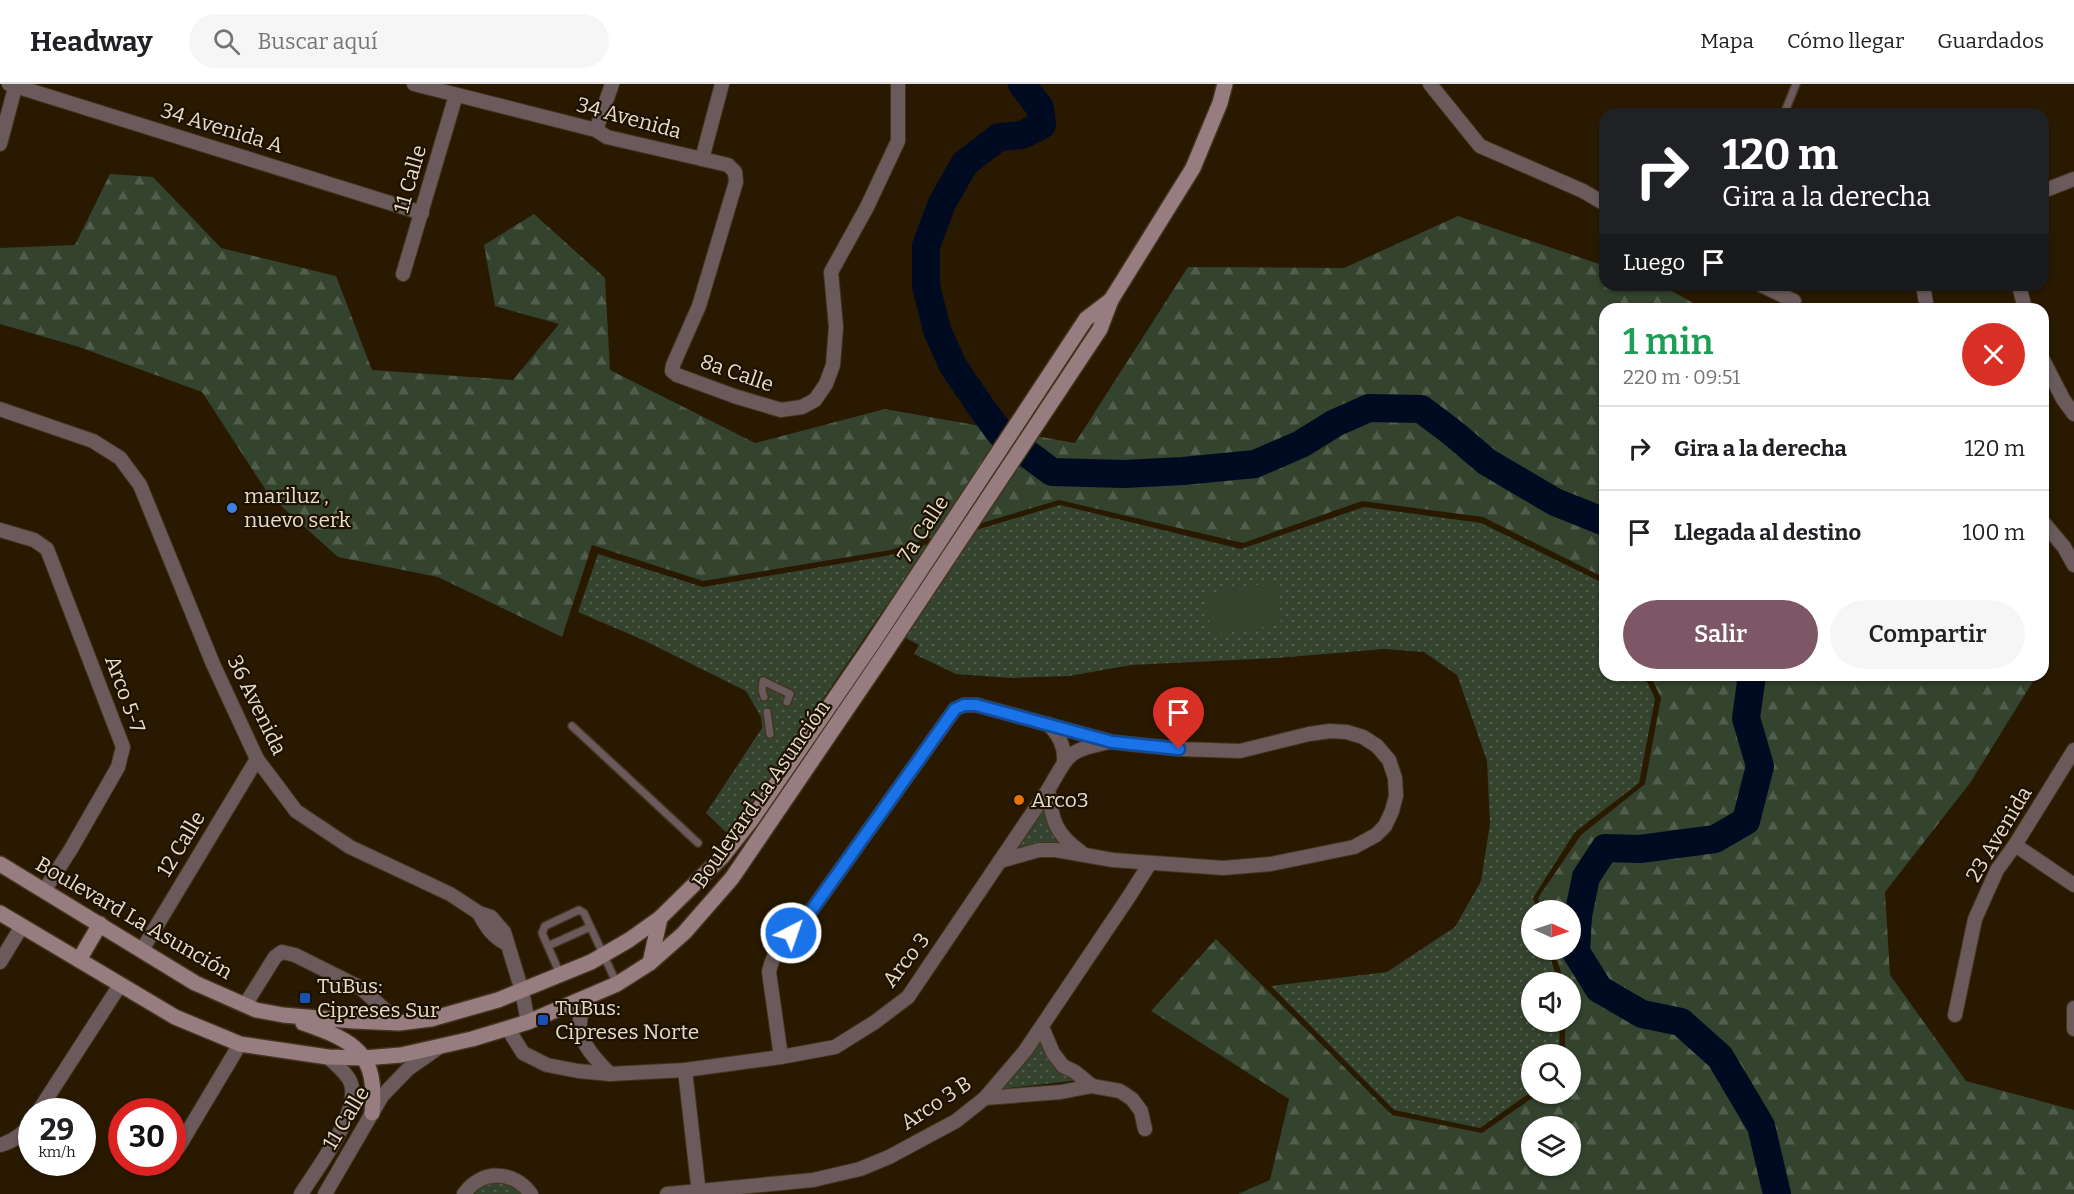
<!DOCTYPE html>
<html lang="es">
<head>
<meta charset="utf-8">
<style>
	:root { --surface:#fff; --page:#f6f6f6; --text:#202124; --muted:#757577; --line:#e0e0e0; --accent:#7e5766 }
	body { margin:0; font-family:Bitter,serif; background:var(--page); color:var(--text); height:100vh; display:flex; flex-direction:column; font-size:22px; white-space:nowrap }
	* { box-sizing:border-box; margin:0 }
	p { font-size:20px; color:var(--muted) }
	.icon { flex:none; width:33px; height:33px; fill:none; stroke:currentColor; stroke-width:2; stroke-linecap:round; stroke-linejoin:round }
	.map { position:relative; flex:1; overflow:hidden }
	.panel { position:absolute; left:1599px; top:219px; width:450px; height:378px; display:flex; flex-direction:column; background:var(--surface); border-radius:18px; box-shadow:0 2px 4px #0004 }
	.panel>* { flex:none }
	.guide { position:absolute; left:1599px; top:24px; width:450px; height:183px; border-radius:18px; box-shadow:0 2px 4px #0004; background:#202124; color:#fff; overflow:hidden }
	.needle { width:39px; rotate:93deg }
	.controls { position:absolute; left:1521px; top:816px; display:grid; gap:12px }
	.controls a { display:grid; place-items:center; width:60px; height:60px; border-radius:50%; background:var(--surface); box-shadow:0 2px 4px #0004; font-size:30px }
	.speed { position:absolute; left:18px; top:1014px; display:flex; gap:12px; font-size:30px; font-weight:700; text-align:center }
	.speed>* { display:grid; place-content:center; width:78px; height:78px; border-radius:50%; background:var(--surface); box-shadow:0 2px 4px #0004; line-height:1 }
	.speed small { font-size:15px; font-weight:400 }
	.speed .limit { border:9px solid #d22; background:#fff; color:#111 }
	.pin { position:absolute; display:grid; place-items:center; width:51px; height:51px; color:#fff; margin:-62px -26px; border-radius:50% 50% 50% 0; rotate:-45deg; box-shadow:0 0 6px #0007 }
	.pin .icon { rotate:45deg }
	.me { position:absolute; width:66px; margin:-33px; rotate:41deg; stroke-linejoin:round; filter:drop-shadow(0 0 4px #0008) }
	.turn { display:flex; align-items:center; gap:21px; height:126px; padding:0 24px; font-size:27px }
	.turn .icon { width:78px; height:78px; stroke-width:2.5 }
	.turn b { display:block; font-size:42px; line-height:51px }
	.then { display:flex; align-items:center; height:57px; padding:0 24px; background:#0003; gap:12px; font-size:22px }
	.round { display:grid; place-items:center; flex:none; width:63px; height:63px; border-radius:32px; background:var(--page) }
	.headline { display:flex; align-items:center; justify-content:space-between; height:102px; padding:0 24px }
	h1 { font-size:36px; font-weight:600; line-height:45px; color:#1e9e55 }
	.button { display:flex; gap:12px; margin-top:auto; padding:12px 24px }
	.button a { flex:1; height:69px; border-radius:36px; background:var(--accent); color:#fff; font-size:24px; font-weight:600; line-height:69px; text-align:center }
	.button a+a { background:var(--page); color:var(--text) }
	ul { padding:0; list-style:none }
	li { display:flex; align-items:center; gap:18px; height:84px; padding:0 24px; border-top:2px solid var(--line) }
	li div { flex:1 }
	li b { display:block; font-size:22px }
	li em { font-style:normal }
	header { display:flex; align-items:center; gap:36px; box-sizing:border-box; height:84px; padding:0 30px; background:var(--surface); border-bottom:2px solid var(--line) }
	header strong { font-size:28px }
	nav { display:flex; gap:33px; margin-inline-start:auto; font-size:21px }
	.search { width:420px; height:54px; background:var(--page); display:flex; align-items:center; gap:15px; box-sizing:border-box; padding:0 21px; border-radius:33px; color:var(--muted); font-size:22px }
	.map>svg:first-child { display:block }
</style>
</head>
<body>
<header>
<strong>Headway</strong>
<div class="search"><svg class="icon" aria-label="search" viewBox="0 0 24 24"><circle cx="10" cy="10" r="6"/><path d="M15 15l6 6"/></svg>Buscar aquí</div>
<nav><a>Mapa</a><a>Cómo llegar</a><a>Guardados</a></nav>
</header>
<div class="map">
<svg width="2074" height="1110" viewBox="0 0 2074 1110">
	<defs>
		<pattern id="grass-dots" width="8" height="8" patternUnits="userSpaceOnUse" patternTransform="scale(1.5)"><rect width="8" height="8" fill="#33432e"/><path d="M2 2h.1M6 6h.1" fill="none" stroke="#515e4b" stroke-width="1.8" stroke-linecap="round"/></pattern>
		<pattern id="forest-firs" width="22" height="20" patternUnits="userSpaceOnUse" patternTransform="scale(1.5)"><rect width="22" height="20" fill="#33432e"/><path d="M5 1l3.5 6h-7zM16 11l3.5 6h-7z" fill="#515e4b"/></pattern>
	</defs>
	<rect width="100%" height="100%" fill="#291900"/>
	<g fill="url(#grass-dots)">
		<path d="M1060,421L1241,465L1364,423L1481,439L1599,497L1605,509V591H1644L1655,615L1639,699L1575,748L1533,814L1537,826H1532V866H1548L1558,898H1532V938H1560L1559,970H1532L1531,1008L1480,1044L1394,1026L1271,902L1387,888L1455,843L1481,797L1490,740L1487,677L1457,591L1424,568L1384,565L1277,574L1131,581L1069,592L1012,594L956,590L914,570L919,561L904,553L912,537L886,522L759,709L727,749L706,729L762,644L761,633L746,607L643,556L578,528L598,470L703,503L891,471Z"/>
		<path d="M1047,715L1070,764L1008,771Z"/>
		<path d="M1039,955L1053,979L1079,996L1000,1005Z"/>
		<path d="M502,1096L525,1110H475L482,1101Z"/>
	</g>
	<g fill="url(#forest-firs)" fill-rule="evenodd">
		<path d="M110,90L153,93L221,164L336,192L372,286L513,296L559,240L495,222L484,161L534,130L605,194L610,286L755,359L885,325L1075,359L1188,183L1344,184L1458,132L1605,182V201H1661L1704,225H1605V497L1603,493L1483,433L1362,417L1243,459L1059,416L890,466L703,497L592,461L562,553L438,493L338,473L269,411L202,308L79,263L0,240V164L75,161Z"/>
		<path d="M1650,591H2037L1970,699L1885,808L1890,891L1966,997L2074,1026V1110H1238L1270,1096L1289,1015L1151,927L1216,855L1392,1031L1482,1049L1538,1010H1570V970H1565V938H1570V898H1564L1554,866H1570V826H1542L1538,814L1581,751L1645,700L1661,614ZM1532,1042H1570V1082H1532Z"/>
	</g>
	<path fill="#33432e" d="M1275,498L1281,540L1211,551L1205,510Z"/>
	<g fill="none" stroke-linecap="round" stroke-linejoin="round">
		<g stroke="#000b21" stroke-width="28">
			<path d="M1022,0L1040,24L1042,41L1022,51L999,53L965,79L942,119L926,162V202L937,246L953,282L983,326L1001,350L1052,388L1124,390L1183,387L1255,380L1301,360L1335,339L1369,324L1421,325L1453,349L1487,378L1555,418L1605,438"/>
			<path d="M1752,591L1746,634L1760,682L1746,737L1715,755L1640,765L1605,764L1586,793L1578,832L1576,868L1599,905L1642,930L1681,938L1720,973L1761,1042L1777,1110"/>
		</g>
		<defs>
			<g id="lane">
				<path d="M1784,30L1796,0"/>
				<path d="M764,613L762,606L763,597L790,610L787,618"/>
				<path d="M767,628L770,650"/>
				<path d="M572,642L698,759"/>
				<path d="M548,862L590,843"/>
				<path d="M560,890L542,849L545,842L579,826L584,829L617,900"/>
			</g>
			<g id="street">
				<path d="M9,0L422,129"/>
				<path d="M414,0L596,46L607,53L728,81L735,88L736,98L699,222L673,281L672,287L677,291L734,312L781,326L802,323L815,316L826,300L833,281L836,243L831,188L867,123L898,57V0"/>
				<path d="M1430,0L1480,62L1583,107L1605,120"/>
				<path d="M596,46L612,0"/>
				<path d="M0,60L16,0"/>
				<path d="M702,75L722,0"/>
				<path d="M2043,107L2074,95"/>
				<path d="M403,190L456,11"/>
				<path d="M1761,201L1794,217"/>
				<path d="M1923,201L1927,225"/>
				<path d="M2019,201L2025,225"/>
				<path d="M2043,276L2063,315L2074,330"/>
				<path d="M0,325L93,357L120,374L140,401L213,580L257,675L296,727L350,763L450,810L479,829L491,833L504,848L522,907L528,938"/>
				<path d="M2043,438L2064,463L2074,481"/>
				<path d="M0,446L34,456L47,465L123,663L118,683L71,765L44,807"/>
				<path d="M1048,640C1059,651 1065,662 1064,677"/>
				<path d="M1048,706C1052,736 1055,750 1081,768"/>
				<path d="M2015,761L2074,801"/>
				<path d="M479,829C486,843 493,853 507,860"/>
				<path d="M142,866L257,675"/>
				<path d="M0,878L22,842"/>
				<path d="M592,911C589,917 584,922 582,928C573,953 594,974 610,990"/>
				<path d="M245,921L275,873L282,868L295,871L361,904L399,939"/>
				<path d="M2074,924V945"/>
				<path d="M1955,931L1975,835L1997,786L2015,761L2074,666"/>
				<path d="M1042,943L1053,969L1063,982L1075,988L1092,1002"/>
				<path d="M508,945L523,969L547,981L578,987L610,990L685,986L781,973L835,963L875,938L908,913L1048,706C1070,669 1066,667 1110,658"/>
				<path d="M781,973L769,888C774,863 789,852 806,834L955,625L964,621H977L1112,658L1179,665L1240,667L1309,650L1330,647L1347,648L1363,653L1377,662L1389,676L1395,694L1396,712L1392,727L1385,742L1376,751L1354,763L1271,780L1223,784L1113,776L1056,766H1039L1000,777"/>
				<path d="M685,986L699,1110"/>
				<path d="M985,1014L1061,1008L1092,1002L1120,1007L1132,1015L1141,1027L1145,1045"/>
				<path d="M38,1028L120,901"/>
				<path d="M0,1061C14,1057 24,1050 32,1038"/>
				<path d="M178,1064L240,960"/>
				<path d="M301,1110C316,1086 363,1025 350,997C346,988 335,980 328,973"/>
				<path d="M325,1110L382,1012L408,985L438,964"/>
				<path d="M464,1110C481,1085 514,1086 531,1110"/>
				<path d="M667,1110L813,1096L860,1085L889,1073L956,1037L985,1014L1025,967L1130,811L1150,779"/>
			</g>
			<g id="secondary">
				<path d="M0,780L195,899L256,926L283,931L353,937L399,939L431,935L498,916L591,878L629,856L660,834L722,773L752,735L872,560L1086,235L1111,216"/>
				<path d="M0,829L175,933L240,960L328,973L364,974L401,971L472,955L528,938L617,900L650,879L684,849L732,794L885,569L1100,245L1111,216L1193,84L1220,19L1225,0"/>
				<path d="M79,876L100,840"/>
				<path d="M650,879L660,834"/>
				<path d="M303,939C355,957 378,969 372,1029"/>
			</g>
		</defs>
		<use href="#lane" stroke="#44341d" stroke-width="10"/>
		<use href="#street" stroke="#44341d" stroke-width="16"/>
		<use href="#secondary" stroke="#44341d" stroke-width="18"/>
		<use href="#lane" stroke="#6b5a5c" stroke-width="7"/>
		<use href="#street" stroke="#6b5a5c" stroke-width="14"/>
		<use href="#secondary" stroke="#987d80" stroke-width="15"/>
	</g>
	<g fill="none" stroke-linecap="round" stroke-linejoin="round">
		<defs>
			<path id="route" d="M791,849L806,834L955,625L964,621H976L1112,658L1179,665"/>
		</defs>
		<use href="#route" stroke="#114b97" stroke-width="15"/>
		<use href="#route" stroke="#1a73e8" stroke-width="10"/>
	</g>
	<circle fill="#3f7fe0" stroke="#1d1100" stroke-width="2" cx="232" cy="424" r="6"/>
	<circle fill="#e8710a" stroke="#1d1100" stroke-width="2" cx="1019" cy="716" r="6"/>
	<g fill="#1a4fb4" stroke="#1d1100" stroke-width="2">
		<rect x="299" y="908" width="12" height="12" rx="3"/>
		<rect x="537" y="930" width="12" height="12" rx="3"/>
	</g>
	<g text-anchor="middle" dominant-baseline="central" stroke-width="4.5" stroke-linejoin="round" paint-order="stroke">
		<g font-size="21" fill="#e7dccc" stroke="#1d1100">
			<text transform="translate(629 34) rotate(15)">34 Avenida</text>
			<text transform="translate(222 44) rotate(17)">34 Avenida A</text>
			<text transform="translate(410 95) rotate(-74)">11 Calle</text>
			<text transform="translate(737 289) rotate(19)">8a Calle</text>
			<text transform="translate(923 445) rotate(-57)">7a Calle</text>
			<text transform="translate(125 610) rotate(70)">Arco 5-7</text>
			<text transform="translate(257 621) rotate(64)">36 Avenida</text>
			<text transform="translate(761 710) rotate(-55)">Boulevard La Asunción</text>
			<text transform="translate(1999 750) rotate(-59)">23 Avenida</text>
			<text transform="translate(181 760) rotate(-59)">12 Calle</text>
			<text transform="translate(134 834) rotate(30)">Boulevard La Asunción</text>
			<text transform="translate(906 876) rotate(-52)">Arco 3</text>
			<text transform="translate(936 1019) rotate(-33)">Arco 3 B</text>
			<text transform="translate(346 1034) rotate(-59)">11 Calle</text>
		</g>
		<g font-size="21" fill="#e7dccc" stroke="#1d1100" text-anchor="start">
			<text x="244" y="412">mariluz ,<tspan x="244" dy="24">nuevo serk</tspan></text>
			<text x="1031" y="716">Arco3</text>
			<text x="317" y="902">TuBus:<tspan x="317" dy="24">Cipreses Sur</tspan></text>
			<text x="555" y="924">TuBus:<tspan x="555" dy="24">Cipreses Norte</tspan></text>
		</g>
	</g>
</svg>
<div class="controls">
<a><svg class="needle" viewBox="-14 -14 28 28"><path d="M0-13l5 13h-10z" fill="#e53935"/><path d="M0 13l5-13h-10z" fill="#757577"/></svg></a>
<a><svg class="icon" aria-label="sound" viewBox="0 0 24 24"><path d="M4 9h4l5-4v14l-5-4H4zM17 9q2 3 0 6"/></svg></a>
<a><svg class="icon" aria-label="search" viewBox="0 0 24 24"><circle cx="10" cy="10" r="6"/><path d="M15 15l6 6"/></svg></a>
<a><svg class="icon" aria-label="layers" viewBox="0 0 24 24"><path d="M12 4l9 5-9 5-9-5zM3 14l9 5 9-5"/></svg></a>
</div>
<div class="speed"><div>29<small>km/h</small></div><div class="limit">30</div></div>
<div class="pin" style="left:1179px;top:665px;background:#d93025"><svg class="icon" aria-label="arrive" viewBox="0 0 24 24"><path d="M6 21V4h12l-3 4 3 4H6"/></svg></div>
<svg class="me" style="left:791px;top:849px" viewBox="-20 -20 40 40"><circle r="17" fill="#1a73e8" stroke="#fff" stroke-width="3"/><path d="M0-11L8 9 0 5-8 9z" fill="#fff"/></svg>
<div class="guide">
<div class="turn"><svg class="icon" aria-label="right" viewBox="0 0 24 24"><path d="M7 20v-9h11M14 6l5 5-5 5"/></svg><div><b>120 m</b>Gira a la derecha</div></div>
<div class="then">Luego<svg class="icon" aria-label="arrive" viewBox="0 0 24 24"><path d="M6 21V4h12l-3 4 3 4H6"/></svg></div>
</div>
<section class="panel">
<div class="headline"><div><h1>1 min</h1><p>220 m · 09:51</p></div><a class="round" style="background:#d93025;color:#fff"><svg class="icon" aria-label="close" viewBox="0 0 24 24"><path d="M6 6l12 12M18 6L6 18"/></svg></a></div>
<ul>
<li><svg class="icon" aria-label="right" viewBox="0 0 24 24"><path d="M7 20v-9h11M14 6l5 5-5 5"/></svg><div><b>Gira a la derecha</b></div><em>120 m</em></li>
<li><svg class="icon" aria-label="arrive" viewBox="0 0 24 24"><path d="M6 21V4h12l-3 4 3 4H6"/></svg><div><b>Llegada al destino</b></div><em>100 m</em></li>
</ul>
<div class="button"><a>Salir</a><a>Compartir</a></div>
</section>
</div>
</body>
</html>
